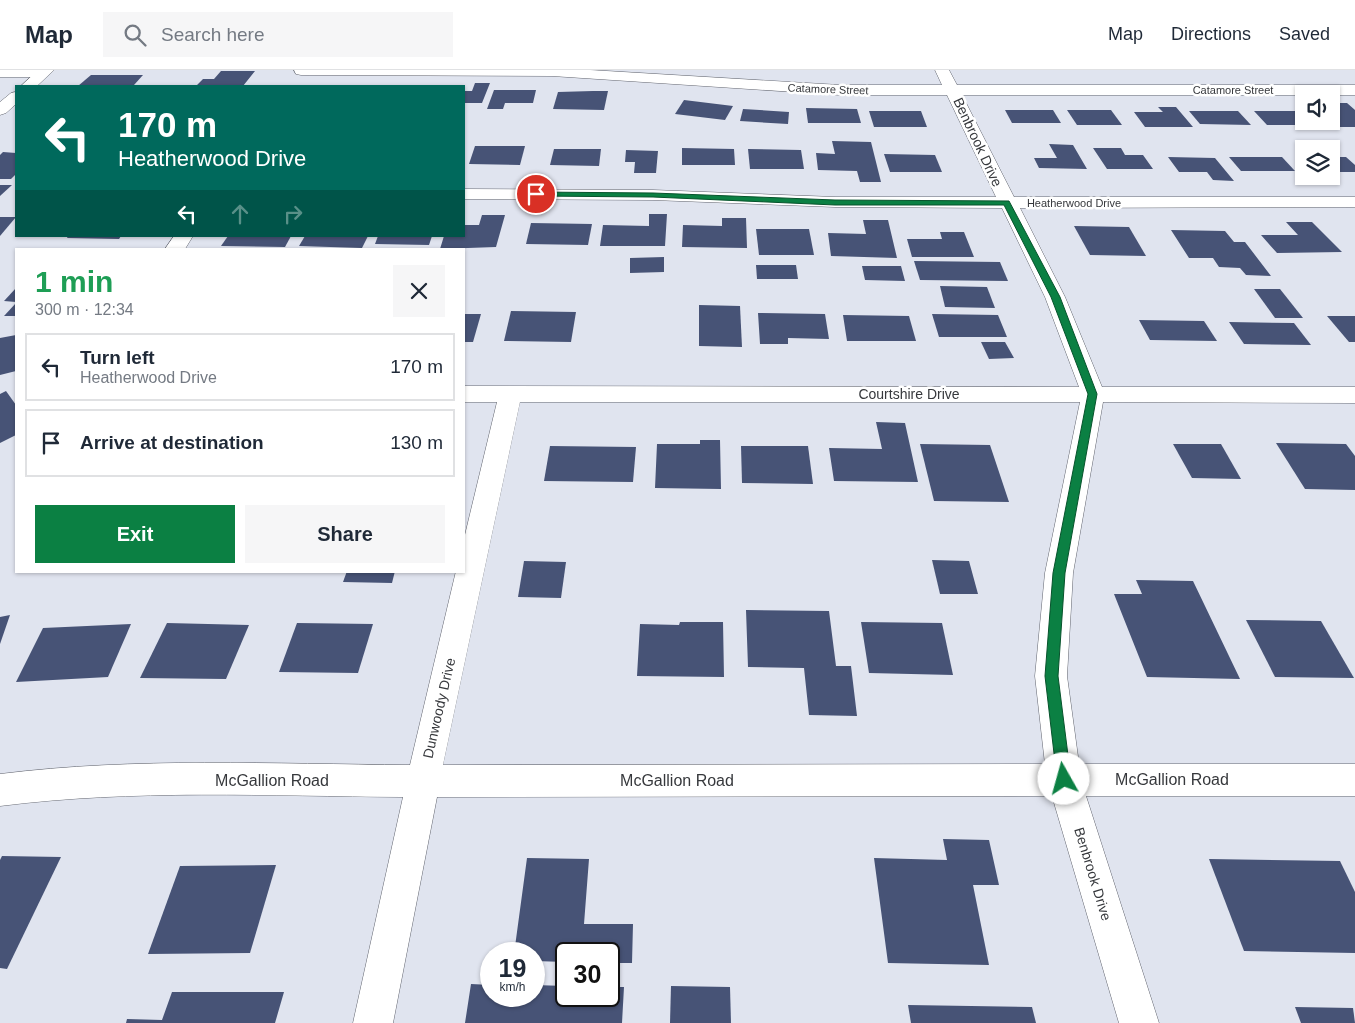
<!DOCTYPE html>
<html lang="en">
<head>
<meta charset="utf-8">
<style>
	:root { --surface:#fff; --page:#f6f6f7; --text:#1f2937; --muted:#747a83; --line:#e0e1e3; --accent:#0b8043 }
	body { margin:0; font-family:Helvetica,sans-serif; background:var(--page); color:var(--text); height:100vh; display:flex; flex-direction:column; font-size:19px; white-space:nowrap }
	* { box-sizing:border-box; margin:0 }
	p { font-size:16px; color:var(--muted) }
	.icon { flex:none; width:28px; height:28px; fill:none; stroke:currentColor; stroke-width:2; stroke-linecap:round; stroke-linejoin:round }
	.map { position:relative; flex:1; overflow:hidden }
	.drawer { position:absolute; left:15px; top:178px; width:450px; height:325px; display:flex; flex-direction:column; background:var(--surface); border-radius:0px; box-shadow:0 1px 4px #0004 }
	.drawer>* { flex:none }
	.top-card { position:absolute; left:15px; top:15px; width:450px; height:152px; border-radius:0px; box-shadow:0 1px 4px #0004; background:#00695c; color:#fff; overflow:hidden }
	.tools { position:absolute; left:1295px; top:15px; display:grid; gap:10px }
	.tools a { display:grid; place-items:center; width:45px; height:45px; border-radius:0px; background:var(--surface); box-shadow:0 1px 4px #0004; font-size:25px }
	.speed { position:absolute; left:480px; top:872px; display:flex; gap:10px; font-size:25px; font-weight:700; text-align:center }
	.speed>* { display:grid; place-content:center; width:65px; height:65px; border-radius:50%; background:var(--surface); box-shadow:0 1px 4px #0004; line-height:1 }
	.speed small { font-size:12px; font-weight:400 }
	.speed .limit { border:2px solid #111; border-radius:8px; background:#fff; color:#111 }
	.pin { position:absolute; display:grid; place-items:center; width:42px; height:42px; color:#fff; margin:-21px; border:2px solid #fff; border-radius:50%; box-shadow:0 1px 5px #0007 }
	.me { position:absolute; width:55px; margin:-28px; rotate:353deg; stroke-linejoin:round; filter:drop-shadow(0 0 4px #0008) }
	.turn { display:flex; align-items:center; gap:18px; height:105px; padding:0 20px; font-size:22px }
	.turn .icon { width:65px; height:65px; stroke-width:2.5 }
	.turn b { display:block; font-size:35px; line-height:42px }
	.lanes { display:flex; align-items:center; height:48px; padding:0 20px; background:#0003; justify-content:center; gap:25px; direction:ltr }
	.lanes .off { opacity:.35 }
	.round { display:grid; place-items:center; flex:none; width:52px; height:52px; border-radius:0px; background:var(--page) }
	.overview { display:flex; align-items:center; justify-content:space-between; height:85px; padding:0 20px }
	h1 { font-size:30px; font-weight:600; line-height:38px; color:#1e9e55 }
	.primary-button { display:flex; gap:10px; margin-top:auto; padding:10px 20px }
	.primary-button a { flex:1; height:58px; border-radius:0px; background:var(--accent); color:#fff; font-size:20px; font-weight:600; line-height:58px; text-align:center }
	.primary-button a+a { background:var(--page); color:var(--text) }
	ul { padding:0; list-style:none }
	li { display:flex; align-items:center; gap:15px; height:68px; margin:0 10px 8px; padding:0 10px; border:2px solid var(--line); border-radius:0px }
	li div { flex:1 }
	li b { display:block; font-size:19px }
	li em { font-style:normal }
	header { display:flex; align-items:center; gap:30px; box-sizing:border-box; height:70px; padding:0 25px; background:var(--surface); border-bottom:1px solid var(--line) }
	header strong { font-size:24px }
	nav { display:flex; gap:28px; margin-inline-start:auto; font-size:18px }
	.search { width:350px; height:45px; background:var(--page); display:flex; align-items:center; gap:12px; box-sizing:border-box; padding:0 18px; border-radius:0px; color:var(--muted); font-size:19px }
	.map>svg:first-child { display:block }
</style>
</head>
<body>
<header>
<strong>Map</strong>
<div class="search"><svg class="icon" aria-label="search" viewBox="0 0 24 24"><circle cx="10" cy="10" r="6"/><path d="M15 15l6 6"/></svg>Search here</div>
<nav><a>Map</a><a>Directions</a><a>Saved</a></nav>
</header>
<div class="map">
<svg width="1355" height="953" viewBox="0 0 1355 953">
	<rect width="100%" height="100%" fill="#e0e4ef"/>
	<g fill="#475376">
		<path d="M221,1H255L243,16H196L203,9H214Z"/>
		<path d="M91,5H143L134,15L78,16Z"/>
		<path d="M475,13H490L482,33H464V21H472Z"/>
		<path d="M494,20H536L533,33H505L503,39H487Z"/>
		<path d="M593,21H608L604,40L553,39L558,22Z"/>
		<path d="M684,30L733,36L725,50L675,44Z"/>
		<path d="M1331,33H1347L1355,40V57H1333L1327,51H1331Z"/>
		<path d="M1158,37H1176L1193,57H1145L1134,42H1163Z"/>
		<path d="M806,38L857,39L861,53H808Z"/>
		<path d="M743,39L789,42L788,54L740,51Z"/>
		<path d="M1005,40H1053L1061,53H1012Z"/>
		<path d="M1067,40H1111L1122,55H1077Z"/>
		<path d="M869,41H921L927,57H874Z"/>
		<path d="M1189,41H1238L1251,55L1200,54Z"/>
		<path d="M1254,41H1297L1304,48V51L1311,55H1267Z"/>
		<path d="M832,71L871,72L881,112H860L857,101L818,100L816,83L835,84Z"/>
		<path d="M1049,74L1073,75L1087,99L1039,98L1034,88H1057Z"/>
		<path d="M475,76H525L520,95L469,94Z"/>
		<path d="M682,78L734,79L735,95H682Z"/>
		<path d="M1093,78H1121L1125,85H1143L1153,99H1107Z"/>
		<path d="M554,79H601L599,96L550,95Z"/>
		<path d="M748,79L801,80L804,99H750Z"/>
		<path d="M626,80L658,81L656,103H634L635,92H625Z"/>
		<path d="M3,82L16,83V104L11,109H0V85Z"/>
		<path d="M884,84L935,85L942,102H890Z"/>
		<path d="M1168,87L1215,88L1234,111L1213,110L1207,102H1179Z"/>
		<path d="M1229,87H1282L1295,101H1241Z"/>
		<path d="M1331,87H1346L1355,95V102H1331Z"/>
		<path d="M0,115H12L0,126Z"/>
		<path d="M649,144H667L665,176H600L603,155L649,156Z"/>
		<path d="M482,145H505L496,177L440,179L444,166H464V155H479Z"/>
		<path d="M0,147H16L0,166Z"/>
		<path d="M722,148H746L747,178L682,177L683,155L722,156Z"/>
		<path d="M863,150H888L897,188L831,186L828,163L866,164Z"/>
		<path d="M1286,152H1312L1342,182L1277,183L1261,165H1298Z"/>
		<path d="M531,153L592,154L588,175L526,174Z"/>
		<path d="M1074,156L1129,157L1146,186L1090,185Z"/>
		<path d="M756,159H809L814,185H759Z"/>
		<path d="M1171,160L1225,161L1234,172H1245L1271,206L1246,205L1240,198L1219,197L1213,188H1189Z"/>
		<path d="M940,162H964L974,187H912L907,169H942Z"/>
		<path d="M68,166H121L119,169L67,168Z"/>
		<path d="M228,166H291L285,177L221,176Z"/>
		<path d="M305,166H368L362,178L299,176Z"/>
		<path d="M378,166H432L429,175L375,174Z"/>
		<path d="M664,187V202L630,203V188Z"/>
		<path d="M914,191L1000,192L1008,211L920,210Z"/>
		<path d="M756,195H796L798,209H757Z"/>
		<path d="M862,196H901L905,211L865,210Z"/>
		<path d="M940,216L987,217L995,238L945,237Z"/>
		<path d="M16,218V232L4,231Z"/>
		<path d="M1254,219H1280L1303,248H1275Z"/>
		<path d="M16,233V246H4Z"/>
		<path d="M699,235L740,236L742,277L699,276Z"/>
		<path d="M511,241L576,242L571,272L504,271Z"/>
		<path d="M758,243L825,244L829,269L788,268V274H760Z"/>
		<path d="M464,244H481L473,272H464Z"/>
		<path d="M932,244L998,245L1007,267H939Z"/>
		<path d="M843,245L909,246L916,271H847Z"/>
		<path d="M1327,246H1355V272H1349Z"/>
		<path d="M1139,250L1204,251L1217,271L1150,270Z"/>
		<path d="M1229,252L1294,253L1311,275L1244,274Z"/>
		<path d="M16,265V301L0,305V268Z"/>
		<path d="M981,272H1005L1014,288L989,289Z"/>
		<path d="M6,321L16,335V365L0,373V324Z"/>
		<path d="M876,352L905,353L918,412L834,411L829,378L882,379Z"/>
		<path d="M700,370H720L721,419L655,418L657,374H700Z"/>
		<path d="M1276,373L1346,374L1355,386V420L1305,419Z"/>
		<path d="M920,374L990,375L1009,432L934,431Z"/>
		<path d="M1173,374H1221L1241,409L1192,408Z"/>
		<path d="M550,376L636,377L633,412L544,411Z"/>
		<path d="M741,376H808L813,414L742,413Z"/>
		<path d="M932,490L969,491L978,524H940Z"/>
		<path d="M524,491L566,492L561,528L518,527Z"/>
		<path d="M347,501H395L392,513L343,512Z"/>
		<path d="M1136,510L1193,511L1240,609L1147,607L1114,524H1142Z"/>
		<path d="M746,540L829,541L836,596H851L857,646L809,645L804,598L748,597Z"/>
		<path d="M10,545L0,574V547Z"/>
		<path d="M1246,550L1321,551L1354,608L1275,607Z"/>
		<path d="M680,552H723L724,607L637,606L640,554L679,555Z"/>
		<path d="M861,552L942,553L953,605L869,603Z"/>
		<path d="M167,553L249,555L226,609L140,608Z"/>
		<path d="M297,553L373,554L358,603L279,602Z"/>
		<path d="M131,554L108,607L16,612L43,558Z"/>
		<path d="M943,769L989,770L999,815H973L989,895L888,893L874,788L947,790Z"/>
		<path d="M2,786L61,787L7,899L0,898V790Z"/>
		<path d="M527,788L589,789L584,854H633L632,893H609V884H566V892L534,891V884H514Z"/>
		<path d="M1209,789L1340,791L1355,822V883L1244,881Z"/>
		<path d="M276,795L250,883L148,884L180,796Z"/>
		<path d="M471,914L491,915V926H534V915L566,916V926H609V917H624L622,953H465Z"/>
		<path d="M671,916L730,917L731,953H670Z"/>
		<path d="M172,922H284L275,953H126L127,949L162,950Z"/>
		<path d="M908,935L1032,937L1036,953H911Z"/>
		<path d="M1295,937L1353,938L1355,953H1301Z"/>
	</g>
	<g fill="none" stroke-linecap="round" stroke-linejoin="round">
		<defs>
			<g id="minor">
				<path d="M0,0H48L50,3L43,7H0Z"/>
				<path d="M294,0H590L840,15H942L935,0H949L957,15H1355V25H962L1014,127H1355V137L1020,138L1065,227L1102,317H1355V333L1103,332L1073,503L1067,606L1079,694H1355V726H1086L1159,953H1119L1052,726L437,727L393,953H353L403,727C269,726 133,719 0,736V704C135,687 274,694 410,695L456,501H464V469L497,332H464V316L1079,317L1045,227L1002,138L835,137L653,130L464,129V119L653,120L835,127H996L947,25H840L552,6L301,5L296,4ZM520,332H1080L1045,503L1035,606L1045,694L443,695Z"/>
				<path d="M174,166H193L185,179H165Z"/>
			</g>
			<g id="tertiary">
				<path d="M38,0H54L37,16H21Z"/>
				<path d="M16,22V34L6,43L0,45V32L11,23Z"/>
			</g>
		</defs>
		<use href="#minor" stroke="#61646e" stroke-width="1"/>
		<use href="#tertiary" stroke="#61646e" stroke-width="1"/>
		<use href="#minor" fill="#fff" fill-rule="evenodd"/>
		<use href="#tertiary" fill="#fff" fill-rule="evenodd"/>
	</g>
	<path fill="#0b8043" stroke="#07532c" d="M533,122L653,123L835,130L1009,131L1060,227L1097,324L1065,503L1058,606L1071,709L1069,714L1064,716L1059,714L1057,709L1045,606L1053,503L1088,324L1051,227L1004,135H835L653,127L536,126L533,125Z"/>
	<g text-anchor="middle" dominant-baseline="central" stroke-width="5" stroke-linejoin="round" paint-order="stroke">
		<g font-size="11" fill="#36383c" stroke="#fff">
			<text transform="translate(828 19) rotate(2)">Catamore Street</text>
			<text x="1233" y="20">Catamore Street</text>
			<text x="1074" y="133">Heatherwood Drive</text>
		</g>
		<g font-size="14" fill="#36383c" stroke="#fff">
			<text transform="translate(978 72) rotate(65)">Benbrook Drive</text>
			<text x="909" y="324">Courtshire Drive</text>
			<text transform="translate(439 638) rotate(-77)">Dunwoody Drive</text>
			<text transform="translate(1093 804) rotate(73)">Benbrook Drive</text>
		</g>
		<g font-size="16" fill="#36383c" stroke="#fff">
			<text x="1172" y="709">McGallion Road</text>
			<text x="272" y="710">McGallion Road</text>
			<text x="677" y="710">McGallion Road</text>
		</g>
	</g>
</svg>
<div class="tools">
<a><svg class="icon" aria-label="sound" viewBox="0 0 24 24"><path d="M4 9h4l5-4v14l-5-4H4zM17 9q2 3 0 6"/></svg></a>
<a><svg class="icon" aria-label="layers" viewBox="0 0 24 24"><path d="M12 4l9 5-9 5-9-5zM3 14l9 5 9-5"/></svg></a>
</div>
<div class="speed"><div>19<small>km/h</small></div><div class="limit">30</div></div>
<div class="pin" style="left:536px;top:124px;background:#d93025"><svg class="icon" aria-label="arrive" viewBox="0 0 24 24"><path d="M6 21V4h12l-3 4 3 4H6"/></svg></div>
<svg class="me" style="left:1064px;top:709px" viewBox="-20 -20 40 40"><circle r="19" fill="#fff"/><path d="M0-13L10 11 0 6-10 11z" fill="#0b8043"/></svg>
<div class="top-card">
<div class="turn"><svg class="icon" aria-label="left" viewBox="0 0 24 24"><path d="M17 20v-9H6M10 6l-5 5 5 5"/></svg><div><b>170 m</b>Heatherwood Drive</div></div>
<div class="lanes"><svg class="icon" aria-label="left" viewBox="0 0 24 24"><path d="M17 20v-9H6M10 6l-5 5 5 5"/></svg><svg class="icon off" aria-label="ahead" viewBox="0 0 24 24"><path d="M12 20V5M6 11l6-6 6 6"/></svg><svg class="icon off" aria-label="right" viewBox="0 0 24 24"><path d="M7 20v-9h11M14 6l5 5-5 5"/></svg></div>
</div>
<section class="drawer">
<div class="overview"><div><h1>1 min</h1><p>300 m · 12:34</p></div><a class="round"><svg class="icon" aria-label="close" viewBox="0 0 24 24"><path d="M6 6l12 12M18 6L6 18"/></svg></a></div>
<ul>
<li><svg class="icon" aria-label="left" viewBox="0 0 24 24"><path d="M17 20v-9H6M10 6l-5 5 5 5"/></svg><div><b>Turn left</b><p>Heatherwood Drive</p></div><em>170 m</em></li>
<li><svg class="icon" aria-label="arrive" viewBox="0 0 24 24"><path d="M6 21V4h12l-3 4 3 4H6"/></svg><div><b>Arrive at destination</b></div><em>130 m</em></li>
</ul>
<div class="primary-button"><a>Exit</a><a>Share</a></div>
</section>
</div>
</body>
</html>
